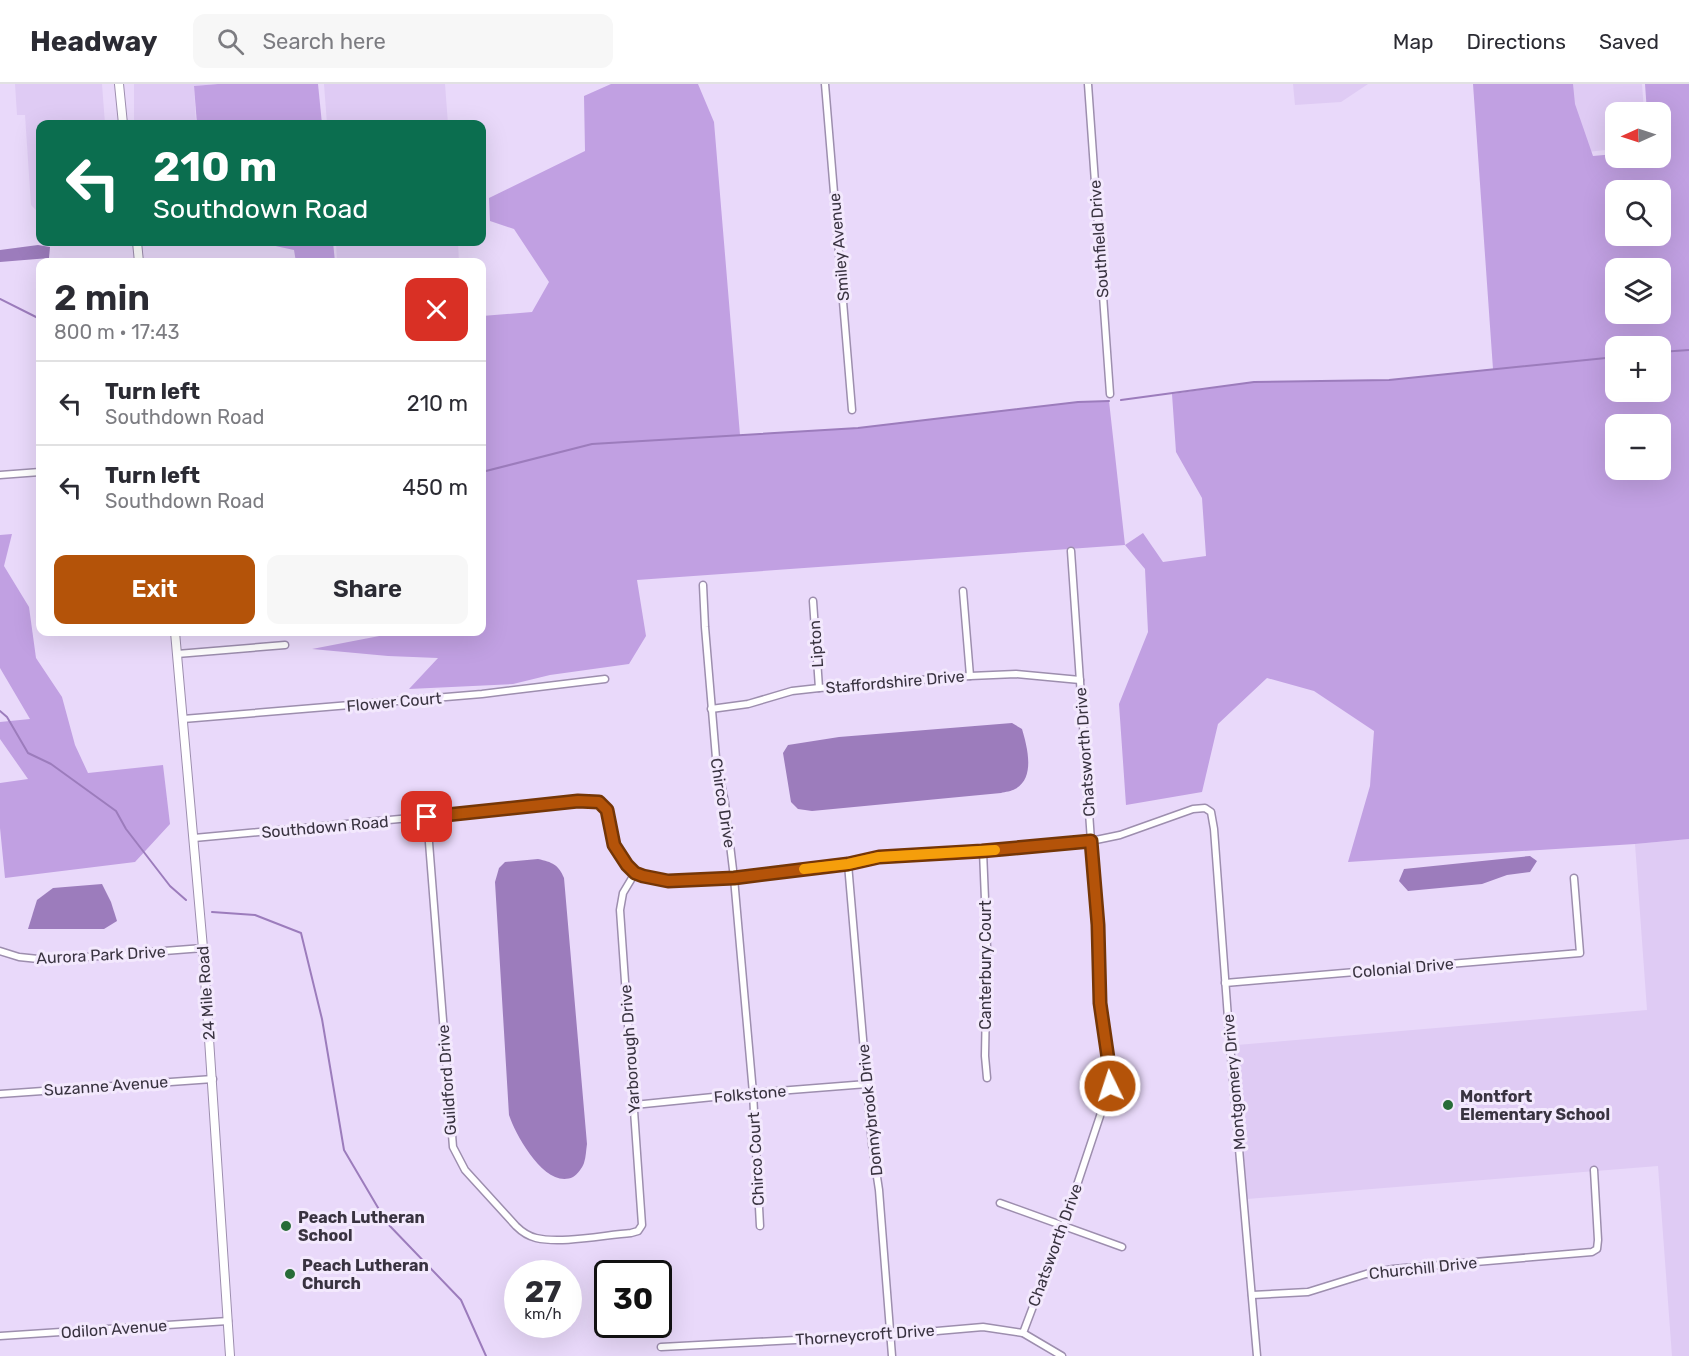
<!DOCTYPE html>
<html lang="en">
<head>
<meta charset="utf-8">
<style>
	:root { --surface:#fff; --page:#f7f7f7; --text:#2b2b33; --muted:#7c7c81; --line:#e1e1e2; --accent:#b45309 }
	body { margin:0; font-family:Rubik,sans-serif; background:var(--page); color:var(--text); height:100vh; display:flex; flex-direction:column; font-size:22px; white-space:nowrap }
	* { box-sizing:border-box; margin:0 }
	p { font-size:20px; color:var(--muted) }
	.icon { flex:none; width:33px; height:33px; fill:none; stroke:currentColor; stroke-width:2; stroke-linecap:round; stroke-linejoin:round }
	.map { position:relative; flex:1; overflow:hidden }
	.sheet { position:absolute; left:36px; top:174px; width:450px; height:378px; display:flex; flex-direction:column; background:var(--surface); border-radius:12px; box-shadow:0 6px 24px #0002 }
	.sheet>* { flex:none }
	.top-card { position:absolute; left:36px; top:36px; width:450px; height:126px; border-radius:12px; box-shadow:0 6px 24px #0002; background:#0b6e4f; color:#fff; overflow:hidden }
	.needle { width:39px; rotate:267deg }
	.tools { position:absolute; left:1605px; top:18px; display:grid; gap:12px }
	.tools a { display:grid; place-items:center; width:66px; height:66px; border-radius:12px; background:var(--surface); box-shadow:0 6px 24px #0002; font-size:30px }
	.speed { position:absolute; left:504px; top:1176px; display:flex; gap:12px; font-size:30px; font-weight:700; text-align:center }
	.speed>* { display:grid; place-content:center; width:78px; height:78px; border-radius:50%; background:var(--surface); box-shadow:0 6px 24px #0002; line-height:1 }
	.speed small { font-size:15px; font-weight:400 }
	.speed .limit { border:3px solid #111; border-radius:9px; background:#fff; color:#111 }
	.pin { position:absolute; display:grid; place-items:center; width:51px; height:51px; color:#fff; margin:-26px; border-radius:12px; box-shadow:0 3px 9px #0006 }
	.me { position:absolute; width:66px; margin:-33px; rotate:356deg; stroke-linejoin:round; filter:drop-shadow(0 0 4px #0008) }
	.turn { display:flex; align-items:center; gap:21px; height:126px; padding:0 18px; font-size:27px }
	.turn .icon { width:78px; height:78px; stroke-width:2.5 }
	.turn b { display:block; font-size:42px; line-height:51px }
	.round { display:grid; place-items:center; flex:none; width:63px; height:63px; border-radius:12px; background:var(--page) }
	.overview { display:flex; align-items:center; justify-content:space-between; height:102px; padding:0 18px }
	h1 { font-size:36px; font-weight:600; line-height:45px }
	.action { display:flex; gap:12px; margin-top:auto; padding:12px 18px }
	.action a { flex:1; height:69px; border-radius:12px; background:var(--accent); color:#fff; font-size:24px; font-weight:600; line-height:69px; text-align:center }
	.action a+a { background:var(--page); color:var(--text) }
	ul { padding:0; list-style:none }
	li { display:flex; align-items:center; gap:18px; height:84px; padding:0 18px; border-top:2px solid var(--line) }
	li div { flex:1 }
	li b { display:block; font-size:22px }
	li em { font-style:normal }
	header { display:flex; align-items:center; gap:36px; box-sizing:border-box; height:84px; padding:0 30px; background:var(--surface); border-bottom:2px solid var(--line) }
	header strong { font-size:28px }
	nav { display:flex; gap:33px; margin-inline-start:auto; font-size:21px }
	.search { width:420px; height:54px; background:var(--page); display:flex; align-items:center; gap:15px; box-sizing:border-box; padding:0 21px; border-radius:12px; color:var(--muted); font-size:22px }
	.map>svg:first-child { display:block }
</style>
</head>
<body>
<header>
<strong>Headway</strong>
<div class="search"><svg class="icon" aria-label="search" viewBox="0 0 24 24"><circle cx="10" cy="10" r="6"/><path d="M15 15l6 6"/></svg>Search here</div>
<nav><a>Map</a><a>Directions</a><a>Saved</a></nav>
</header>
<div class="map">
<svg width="1689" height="1272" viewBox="0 0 1689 1272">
	<rect width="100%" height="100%" fill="#e9d9fa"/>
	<g fill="#dfcbf4">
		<path d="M15,0H102L105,40H40V130L31,121L25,31H17Z"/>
		<path d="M134,0H218L194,2L196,39L182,40H134Z"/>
		<path d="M324,0H445L448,40H327Z"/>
		<path d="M1293,0H1368L1341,18L1295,21Z"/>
		<path d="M1572,0H1642L1644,28H1616L1615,65L1578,69Z"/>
		<path d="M336,158H458L459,178H337Z"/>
		<path d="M1689,755V1272H1672L1658,1082L1247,1115L1237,961L1647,926L1635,760Z"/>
	</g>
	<g fill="#c1a0e2" fill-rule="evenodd">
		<path d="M218,0H318L322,40H197L194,2Z"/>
		<path d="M611,0H698L714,38L740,351L858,344L1078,318L1109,317L1125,461L1143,449L1163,478L1206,472L1202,414L1176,368L1172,310L1254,298L1389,296L1493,285L1473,0H1573L1575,20L1593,72L1615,70L1616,74H1660V28H1647L1645,0H1689V755L1635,760L1348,778L1370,702L1374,647L1314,607L1267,594L1218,640L1202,708L1126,721L1119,620L1148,548L1145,485L1125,461L637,496L646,552L629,580L550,591L513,600L409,605L438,574L388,572L312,565L400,548H482V232L532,228L549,198L514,145L490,137L489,114L585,67L584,12ZM1616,106H1660V152H1616ZM1616,184H1660V230H1616ZM1616,262H1660V308H1616ZM1616,340H1660V386H1616Z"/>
		<path d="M257,158H333L335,178H296L294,166Z"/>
		<path d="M12,450L4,482L29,523L36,574L62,613L75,661L88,689L163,681L170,740L135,778L5,794L0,744V699L28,695L0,655V638L30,635L0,584V451Z"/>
	</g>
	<g fill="#9c7cbc">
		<path d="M38,161L50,163L49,174L0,178V166Z"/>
		<path d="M1012,639L1022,645C1027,662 1036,694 1015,705C1012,707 1005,708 1001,709L812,727L798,725L791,718L783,669L788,661L839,653Z"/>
		<path d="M1530,772L1537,777L1530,788L1507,791L1482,800L1408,807L1399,797L1404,785Z"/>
		<path d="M538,775C552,778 559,781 564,794L587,1060C586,1066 586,1073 584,1079C582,1084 578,1090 573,1093C546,1106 516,1052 509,1031L495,798L499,784L505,778Z"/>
		<path d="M102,800L111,818L117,837L104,845H28L37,816L53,804Z"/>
	</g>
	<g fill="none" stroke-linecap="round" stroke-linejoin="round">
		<g stroke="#9c7cbc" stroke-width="2">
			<path d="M0,215L40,235"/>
			<path d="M1660,268L1689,266"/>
			<path d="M1121,316L1254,298L1389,296L1616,273"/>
			<path d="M482,388L592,360L858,344L1078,318L1109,317"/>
			<path d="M0,627L7,633L28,669L51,680L116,727L126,745L170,802L186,816"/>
			<path d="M212,828L255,831L301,849L322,935L344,1066L387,1139L461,1216L486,1272"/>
		</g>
		<defs>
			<g id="minor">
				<path d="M825,0L852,326"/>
				<path d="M1088,0L1110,310"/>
				<path d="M0,391L40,388"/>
				<path d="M703,501L705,543L716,674L725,719L734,794L753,1009L760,1142"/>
				<path d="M963,507L970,592"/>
				<path d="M813,517L819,604"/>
				<path d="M177,570L285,561"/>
				<path d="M711,625L748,620L792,607L819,604L970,592L1016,590L1080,596"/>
				<path d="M183,635L482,610L605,595"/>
				<path d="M427,733L453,1063L465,1086L516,1142C522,1148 528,1152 536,1154C561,1160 604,1151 631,1149L638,1147L642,1141L620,826L623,809L635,789"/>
				<path d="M194,754L593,717C615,722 608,747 615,763C619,772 627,782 634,788C664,810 838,782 879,773L1091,757L1120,751L1193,725L1205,724L1211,728L1214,745L1230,961L1257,1272"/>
				<path d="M983,767L987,864L985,972L987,994"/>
				<path d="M848,780L872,1060L879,1106L892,1272"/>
				<path d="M0,867L19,873L48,876L203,864"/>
				<path d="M1225,899L1580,869L1574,794"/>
				<path d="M0,1010L213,995"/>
				<path d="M634,1021L753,1009L867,1000"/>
				<path d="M1000,1119L1122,1163"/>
				<path d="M1252,1211L1308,1208L1366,1190L1393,1185L1592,1168L1597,1165L1598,1156L1594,1086"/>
				<path d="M1023,1249L1063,1143L1110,1002L1109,981L1100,919L1096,797L1091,757L1071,467"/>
				<path d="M0,1252L228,1237"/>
				<path d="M661,1263L891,1251L983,1243L1023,1249L1062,1272"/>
			</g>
			<g id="tertiary">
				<path d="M119,0L123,40"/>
				<path d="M137,158L139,178"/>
				<path d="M175,548L203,864L230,1272"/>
			</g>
		</defs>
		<use href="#minor" stroke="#9d8eae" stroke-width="9"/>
		<use href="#tertiary" stroke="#9d8eae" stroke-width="10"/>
		<use href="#minor" stroke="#fff" stroke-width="6"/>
		<use href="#tertiary" stroke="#fff" stroke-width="8"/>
	</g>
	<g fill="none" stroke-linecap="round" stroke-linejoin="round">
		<defs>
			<path id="route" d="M427,733L578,717L599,718L607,726L614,761L627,781L635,789L643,792L668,797L734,794L848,780L879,773L982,767L1091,757L1098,841L1100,919L1109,981L1110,1002"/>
		</defs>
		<use href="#route" stroke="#753606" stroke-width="15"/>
		<use href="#route" stroke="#b45309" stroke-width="10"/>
		<path stroke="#f59e0b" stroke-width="10" d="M804,785L848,780L879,773L995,766"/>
	</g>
	<g fill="#276c38" stroke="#f3e9fd" stroke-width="2">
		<circle cx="1448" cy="1021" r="6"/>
		<circle cx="286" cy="1142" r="6"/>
		<circle cx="290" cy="1190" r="6"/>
	</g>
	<g text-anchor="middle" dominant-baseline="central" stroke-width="6" stroke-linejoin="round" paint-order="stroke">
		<g font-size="16" fill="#393340" stroke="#f3e9fd">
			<text transform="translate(1099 155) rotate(-94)">Southfield Drive</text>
			<text transform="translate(839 163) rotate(-95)">Smiley Avenue</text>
			<text transform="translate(816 560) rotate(-94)">Lipton</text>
			<text transform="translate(895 598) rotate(-5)">Staffordshire Drive</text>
			<text transform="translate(394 618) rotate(-5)">Flower Court</text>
			<text transform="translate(1085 668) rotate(-94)">Chatsworth Drive</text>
			<text transform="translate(723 719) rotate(81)">Chirco Drive</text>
			<text transform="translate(325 743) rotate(-5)">Southdown Road</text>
			<text transform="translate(101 871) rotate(-3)">Aurora Park Drive</text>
			<text transform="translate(985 881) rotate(-90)">Canterbury Court</text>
			<text transform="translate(1403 884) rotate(-5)">Colonial Drive</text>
			<text transform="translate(206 909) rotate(-94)">24 Mile Road</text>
			<text transform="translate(630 965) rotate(-94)">Yarborough Drive</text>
			<text transform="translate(447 996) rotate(-94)">Guildford Drive</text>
			<text transform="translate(1234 998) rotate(-95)">Montgomery Drive</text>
			<text transform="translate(106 1002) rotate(-4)">Suzanne Avenue</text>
			<text transform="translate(750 1010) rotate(-5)">Folkstone</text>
			<text transform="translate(870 1026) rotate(-96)">Donnybrook Drive</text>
			<text transform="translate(756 1075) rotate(-93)">Chirco Court</text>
			<text transform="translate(1055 1161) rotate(-70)">Chatsworth Drive</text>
			<text transform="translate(1423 1184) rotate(-6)">Churchill Drive</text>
			<text transform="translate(114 1245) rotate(-4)">Odilon Avenue</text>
			<text transform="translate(865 1251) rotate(-4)">Thorneycroft Drive</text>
		</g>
		<g font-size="16" font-weight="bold" fill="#393340" stroke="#f3e9fd" text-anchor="start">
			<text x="1460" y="1012">Montfort<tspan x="1460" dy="18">Elementary School</tspan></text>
			<text x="298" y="1133">Peach Lutheran<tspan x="298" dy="18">School</tspan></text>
			<text x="302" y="1181">Peach Lutheran<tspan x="302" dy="18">Church</tspan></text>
		</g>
	</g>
</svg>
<div class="tools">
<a><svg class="needle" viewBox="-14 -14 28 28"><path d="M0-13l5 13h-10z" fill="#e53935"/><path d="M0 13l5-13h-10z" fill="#7c7c81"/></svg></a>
<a><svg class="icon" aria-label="search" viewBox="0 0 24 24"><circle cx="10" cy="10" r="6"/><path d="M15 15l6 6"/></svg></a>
<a><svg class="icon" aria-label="layers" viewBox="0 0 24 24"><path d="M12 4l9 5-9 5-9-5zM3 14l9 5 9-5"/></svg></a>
<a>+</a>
<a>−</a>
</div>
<div class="speed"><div>27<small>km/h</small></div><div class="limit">30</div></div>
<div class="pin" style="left:427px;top:733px;background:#d93025"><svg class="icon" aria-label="arrive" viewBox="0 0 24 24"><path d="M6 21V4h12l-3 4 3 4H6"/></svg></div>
<svg class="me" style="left:1110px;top:1002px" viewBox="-20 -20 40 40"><circle r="17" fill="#b45309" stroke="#fff" stroke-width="3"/><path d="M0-11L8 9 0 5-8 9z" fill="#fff"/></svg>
<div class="top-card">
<div class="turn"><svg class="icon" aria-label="left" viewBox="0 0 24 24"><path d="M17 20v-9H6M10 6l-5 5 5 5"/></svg><div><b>210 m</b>Southdown Road</div></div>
</div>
<section class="sheet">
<div class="overview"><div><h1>2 min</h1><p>800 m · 17:43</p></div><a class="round" style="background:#d93025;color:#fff"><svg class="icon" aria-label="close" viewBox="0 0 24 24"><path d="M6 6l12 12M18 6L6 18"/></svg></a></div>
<ul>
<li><svg class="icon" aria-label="left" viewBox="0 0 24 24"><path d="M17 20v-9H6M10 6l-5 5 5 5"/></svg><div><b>Turn left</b><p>Southdown Road</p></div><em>210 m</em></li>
<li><svg class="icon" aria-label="left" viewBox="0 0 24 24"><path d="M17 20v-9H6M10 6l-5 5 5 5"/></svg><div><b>Turn left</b><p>Southdown Road</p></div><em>450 m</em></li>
</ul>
<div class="action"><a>Exit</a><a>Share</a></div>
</section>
</div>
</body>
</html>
